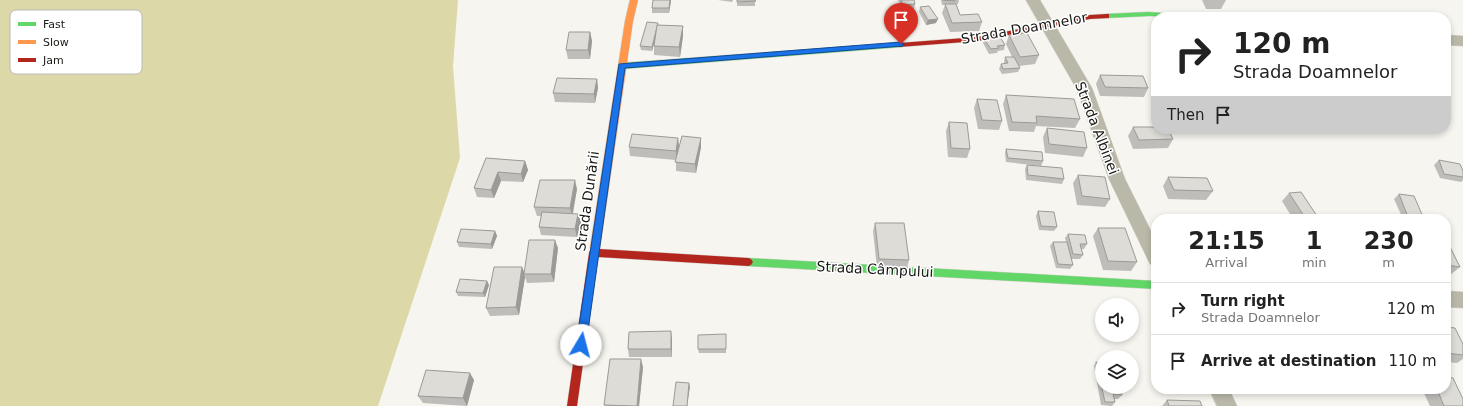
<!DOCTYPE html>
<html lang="en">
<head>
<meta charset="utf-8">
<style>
	:root { --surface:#fff; --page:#f6f6f6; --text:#222; --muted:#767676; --line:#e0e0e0 }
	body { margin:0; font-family:"DejaVu Sans",sans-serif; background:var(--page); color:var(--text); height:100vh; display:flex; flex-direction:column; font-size:15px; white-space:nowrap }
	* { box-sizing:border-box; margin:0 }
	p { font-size:13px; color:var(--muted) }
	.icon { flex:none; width:22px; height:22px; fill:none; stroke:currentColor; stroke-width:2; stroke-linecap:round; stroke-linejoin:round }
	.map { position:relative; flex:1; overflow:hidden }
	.details { position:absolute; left:1151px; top:214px; width:300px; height:180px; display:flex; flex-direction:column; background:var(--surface); border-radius:16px; box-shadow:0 2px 6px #0003 }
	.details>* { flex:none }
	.hud { position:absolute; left:1151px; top:12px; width:300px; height:122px; border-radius:16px; box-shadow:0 2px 6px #0003; background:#fff; color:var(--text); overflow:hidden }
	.buttons { position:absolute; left:1095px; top:298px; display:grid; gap:8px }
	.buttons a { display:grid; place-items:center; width:44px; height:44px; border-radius:50%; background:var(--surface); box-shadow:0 2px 6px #0003; font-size:20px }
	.pin { position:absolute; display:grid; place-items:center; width:34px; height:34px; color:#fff; margin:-41px -17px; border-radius:50% 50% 50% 0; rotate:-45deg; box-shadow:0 0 4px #0007 }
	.pin .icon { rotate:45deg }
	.me { position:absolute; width:44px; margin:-22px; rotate:8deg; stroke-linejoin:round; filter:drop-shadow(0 0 3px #0008) }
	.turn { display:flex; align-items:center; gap:14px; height:84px; padding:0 16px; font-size:18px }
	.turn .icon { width:52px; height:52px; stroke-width:2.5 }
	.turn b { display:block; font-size:28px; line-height:34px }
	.then { display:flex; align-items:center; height:38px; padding:0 16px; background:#0003; gap:8px; font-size:15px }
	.eta { display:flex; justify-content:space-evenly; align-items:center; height:68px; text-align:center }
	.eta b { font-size:24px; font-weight:800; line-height:28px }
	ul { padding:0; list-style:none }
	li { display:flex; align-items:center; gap:12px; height:52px; padding:0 16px; border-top:1px solid var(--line) }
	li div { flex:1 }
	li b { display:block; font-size:15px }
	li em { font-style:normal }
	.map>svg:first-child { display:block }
</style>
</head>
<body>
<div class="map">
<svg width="1463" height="406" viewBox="0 0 1463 406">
	<rect width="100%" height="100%" fill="#f6f5ef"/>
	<path fill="#ddd8a8" d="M0,0H458L453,66L460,158L378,406H0Z"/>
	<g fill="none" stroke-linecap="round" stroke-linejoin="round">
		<defs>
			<g id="street">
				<path d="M1026,0H1040L1092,88L1125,179L1156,241V266L1150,264L1109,179L1076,88Z"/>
				<path d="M1446,35L1463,36V46L1446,45Z"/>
				<path d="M1446,291L1463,292V308L1446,307Z"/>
				<path d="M1209,389H1229L1237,406H1217Z"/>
			</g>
			<g id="fast">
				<path d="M1149,12L1188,15L1192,17L1149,16L1106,18L1102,16L1106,14Z"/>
				<path d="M899,43L903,45L902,47L622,69L618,66L622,63Z"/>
				<path d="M748,258L1156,281V289L748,266L745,265L743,262L745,259Z"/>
			</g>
			<path id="slow" d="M630,0H638L633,21L600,248L598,251H592L590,248L625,21Z"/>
			<g id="jam">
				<path d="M1106,14H1109V18L1090,19L978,41L899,47L895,45L899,43L978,37L1090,15Z"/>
				<path d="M595,244L598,245L599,249L748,258L751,259L753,262L751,265L748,266L598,257L577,406H567L589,253L592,245Z"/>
			</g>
		</defs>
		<use href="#street" stroke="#d2d1cd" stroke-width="1"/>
		<use href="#fast" stroke="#d2d1cd" stroke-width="1"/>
		<use href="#slow" stroke="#d2d1cd" stroke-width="1"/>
		<use href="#jam" stroke="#d2d1cd" stroke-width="1"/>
		<use href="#street" fill="#bab9a9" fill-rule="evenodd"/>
		<use href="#fast" fill="#63d668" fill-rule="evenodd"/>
		<use href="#slow" fill="#ff974d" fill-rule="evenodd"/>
		<use href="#jam" fill="#b3261e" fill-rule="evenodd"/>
	</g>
	<g fill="#bebdb9">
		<path d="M718,0H733L732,2Z"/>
		<rect x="737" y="0" width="18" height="6"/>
		<path d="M898,0H914L915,4L914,9L902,10Z"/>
		<path d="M941,0H959L958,4H956L960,15L982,22L979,31L950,32L942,13L945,5H942Z"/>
		<path d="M1202,0H1226L1221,9H1206Z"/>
		<path d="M671,1L669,13H652V8Z"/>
		<path d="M920,7L936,23L926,25L919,12Z"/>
		<path d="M658,23V25L683,26V36L680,57L654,55V45L652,51L641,50L640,46Z"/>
		<path d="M590,32L592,41L590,59H568L566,50Z"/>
		<path d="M1009,35L1039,55L1035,64L1019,66L1020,68L1018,72L1002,74L999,69L1001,64H1004V62L1005,57H1012L1006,44Z"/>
		<path d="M984,39L1005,45L1004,50L998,51L997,53L989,54L983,43Z"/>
		<path d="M1100,75L1148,88L1144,97L1100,96L1096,84Z"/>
		<path d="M597,79L598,88L595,103L555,102L553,93Z"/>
		<path d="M1006,95L1080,119L1075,128L1036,126L1034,132L1009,131L1003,104Z"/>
		<path d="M977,99L1002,121L999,130L978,129L974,108Z"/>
		<path d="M949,122L970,149L967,158L948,157L946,131Z"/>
		<path d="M1133,127L1173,139L1168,148L1133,149L1128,136Z"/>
		<path d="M1047,128L1087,148L1083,157L1045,153L1043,137Z"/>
		<path d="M678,138L679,147H701L696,173L676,171V160L630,156L629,147Z"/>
		<path d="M1006,149L1043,161L1041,166L1006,162L1005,153Z"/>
		<path d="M486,158L525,161L528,170L523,182L501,181L494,198L477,197L474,188Z"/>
		<path d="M1439,160L1463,171V180L1461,182L1440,178L1434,165Z"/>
		<path d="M1027,165L1064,179L1062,184L1026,180L1025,169Z"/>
		<path d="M1078,175L1110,199L1105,207L1077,205L1073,183Z"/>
		<path d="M1168,177L1213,191L1206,200L1168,199L1163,186Z"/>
		<path d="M577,189L573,214H578L581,223L577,237L541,235L539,227L541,216H537L534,207Z"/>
		<path d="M1289,193L1319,219H1293L1282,201Z"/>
		<path d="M1399,194L1424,219H1403L1394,199Z"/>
		<path d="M1038,211L1057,227L1054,231L1039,230L1036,216Z"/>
		<path d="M875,223L909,260L907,268H877L873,231Z"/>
		<path d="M1098,228L1137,262L1131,271L1103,270L1093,236Z"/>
		<path d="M495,231L497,236L492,249L459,247L457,242Z"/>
		<path d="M1068,234L1087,244L1084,249H1081L1083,255L1080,259H1071L1073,265L1070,269L1056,268L1050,246L1053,242H1066L1065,238Z"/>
		<path d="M1446,239L1460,267L1449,276L1446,275Z"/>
		<path d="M558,248L554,282L527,283L525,277L519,315L490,316L486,308L524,272Z"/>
		<path d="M487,281L489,285L485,297L458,296L456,292Z"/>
		<path d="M1446,327L1463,344V359L1457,363L1446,362Z"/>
		<path d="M726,334V353H699L698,349Z"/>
		<path d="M672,339V357H629L628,349Z"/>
		<path d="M1096,362L1122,395L1118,399H1114L1115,402L1112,406L1101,405L1094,366Z"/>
		<path d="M643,367L639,406H605L604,405Z"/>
		<path d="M474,380L467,406L423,403L418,396Z"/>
		<path d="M1422,389H1446L1463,406H1430Z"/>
		<path d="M1167,400L1202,406H1162Z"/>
	</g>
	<g fill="#9b9a96">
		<path d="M670,0H671V1L669,13V8Z"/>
		<path d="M938,19L936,23L926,25L928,20Z"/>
		<path d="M658,23V27L652,51V47Z"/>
		<path d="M683,26V36L680,57L679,47Z"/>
		<path d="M590,32L592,41L590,59L588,50Z"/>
		<path d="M597,79L598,88L595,103L594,94Z"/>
		<path d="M678,138L679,147L676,160V151Z"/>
		<path d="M701,138V147L696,173L695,164Z"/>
		<path d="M525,161L528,170L523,182L521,174Z"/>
		<path d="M498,172L501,181L494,198L491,190Z"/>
		<path d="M575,180L577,189L572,216L570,208Z"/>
		<path d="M578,214L581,223L577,237L575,229Z"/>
		<path d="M495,231L497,236L492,249L491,244Z"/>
		<path d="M555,240L558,248L554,282L551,274Z"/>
		<path d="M522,267L525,274H524L525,277L519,315L516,307Z"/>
		<path d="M487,281L489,285L485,297L483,293Z"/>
		<path d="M671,331L672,339V357L671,349Z"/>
		<path d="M641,359L643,367L639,406H637Z"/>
		<path d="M470,373L474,380L467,406L463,398Z"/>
		<path d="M689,383L690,387L687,406Z"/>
	</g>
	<g fill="#dddcd7" stroke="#9b9a96">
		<path d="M653,0H670L669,8H652Z"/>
		<path d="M737,0H755L756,1L737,2Z"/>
		<path d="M901,0H914L915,4L903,5Z"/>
		<path d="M943,0H955V1Z"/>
		<path d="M945,4H956L960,15L978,14L982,22L952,23Z"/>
		<path d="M929,6L938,19L928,20L920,7Z"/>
		<path d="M647,22L658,23L652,47L640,46Z"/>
		<path d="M657,25L683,26L679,47L654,46Z"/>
		<path d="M569,32H590L588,50H566Z"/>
		<path d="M1027,33L1039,55L1020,57L1009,35Z"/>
		<path d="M1000,37L1005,45L997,46L999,48L991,49L984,39Z"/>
		<path d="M1005,57H1014L1020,68L1003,69L1001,64L1008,63Z"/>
		<path d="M1100,75L1143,76L1148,88L1105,87Z"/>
		<path d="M557,78L597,79L594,94L553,93Z"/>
		<path d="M1006,95L1074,99L1080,119L1036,116L1037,123L1012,122Z"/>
		<path d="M977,99L997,100L1002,121L982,120Z"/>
		<path d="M949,122L967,123L970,149L951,148Z"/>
		<path d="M1133,127H1156V129H1168L1173,139L1139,140Z"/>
		<path d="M1047,128L1084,132L1087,148L1049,144Z"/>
		<path d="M632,134L678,138L676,151L629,147Z"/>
		<path d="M682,136L701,138L695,164L675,162Z"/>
		<path d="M1006,149L1042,152L1043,161L1008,158Z"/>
		<path d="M486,158L525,161L521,174L498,172L491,190L474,188Z"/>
		<path d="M1439,160L1460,164L1463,171V177L1444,174Z"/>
		<path d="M1027,165L1062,168L1064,179L1028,175Z"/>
		<path d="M1078,175L1105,177L1110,199L1082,196Z"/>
		<path d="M1168,177L1207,178L1213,191L1174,190Z"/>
		<path d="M540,180H575L570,208L534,207Z"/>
		<path d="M1301,192L1319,219H1306L1289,193Z"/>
		<path d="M1399,194L1414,196L1424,219L1408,217Z"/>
		<path d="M1038,211L1054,212L1057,227L1041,226Z"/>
		<path d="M542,212L578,214L575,229L539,227Z"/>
		<path d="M875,223H904L909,260L879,259Z"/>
		<path d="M1098,228H1125L1137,262L1108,261Z"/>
		<path d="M461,229L495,231L491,244L457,242Z"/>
		<path d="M1068,234L1085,235L1087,244H1080L1083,255L1073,254Z"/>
		<path d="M1446,239L1460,267L1446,265Z"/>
		<path d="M529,240H555L551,274H524Z"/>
		<path d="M1053,242H1067L1073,265L1058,264Z"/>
		<path d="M494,267H522L516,307L486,308Z"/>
		<path d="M460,279L487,281L483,293L456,292Z"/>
		<path d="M1446,327L1455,328L1463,344V355L1446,353Z"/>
		<path d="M671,331V349H628L629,332Z"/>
		<path d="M726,334V349H698V335Z"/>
		<path d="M610,359H641L637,406L604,405Z"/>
		<path d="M1096,362L1102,363V387H1120L1122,395L1113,394L1115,402H1105Z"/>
		<path d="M426,370L470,373L463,398L418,396Z"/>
		<path d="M1446,377L1453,378L1463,399V406H1444L1437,389H1446Z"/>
		<path d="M676,382L689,383L687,406H673Z"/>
		<path d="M1167,400L1200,401L1202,406H1169Z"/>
	</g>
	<path fill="#1a73e8" stroke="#114b97" d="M901,42L903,43V46L625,68L586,345L585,348L581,349L577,348L576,345L619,64Z"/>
	<g text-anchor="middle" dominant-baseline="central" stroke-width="3" stroke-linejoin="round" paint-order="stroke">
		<g font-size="14" fill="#191915" stroke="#fff">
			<text transform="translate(1024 28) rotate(-10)">Strada Doamnelor</text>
			<text transform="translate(1097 128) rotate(69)">Strada Albinei</text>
			<text transform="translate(587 201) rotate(-82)">Strada Dunării</text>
			<text transform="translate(875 269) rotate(3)">Strada Câmpului</text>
		</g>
	</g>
	<rect x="10" y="10" width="132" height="64" rx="6" fill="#fff" stroke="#babab9" stroke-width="1"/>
	<rect x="18" y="22" width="18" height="4" fill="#63d668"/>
	<rect x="18" y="40" width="18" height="4" fill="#ff974d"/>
	<rect x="18" y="58" width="18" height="4" fill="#b3261e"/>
	<g font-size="11" fill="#191915">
		<text x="43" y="28">Fast</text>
		<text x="43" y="46">Slow</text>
		<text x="43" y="64">Jam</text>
	</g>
</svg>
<div class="buttons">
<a><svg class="icon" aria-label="sound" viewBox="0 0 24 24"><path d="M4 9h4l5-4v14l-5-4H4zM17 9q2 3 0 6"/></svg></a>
<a><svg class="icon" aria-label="layers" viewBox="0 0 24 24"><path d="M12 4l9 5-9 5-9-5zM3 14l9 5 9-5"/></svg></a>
</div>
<div class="pin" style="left:901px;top:44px;background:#d93025"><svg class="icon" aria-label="arrive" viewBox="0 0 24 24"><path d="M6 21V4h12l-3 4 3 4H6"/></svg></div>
<svg class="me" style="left:581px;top:345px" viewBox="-20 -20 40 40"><circle r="19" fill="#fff"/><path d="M0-13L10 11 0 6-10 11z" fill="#1a73e8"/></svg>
<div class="hud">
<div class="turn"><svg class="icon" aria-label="right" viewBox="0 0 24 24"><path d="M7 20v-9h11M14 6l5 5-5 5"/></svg><div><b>120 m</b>Strada Doamnelor</div></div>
<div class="then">Then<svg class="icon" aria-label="arrive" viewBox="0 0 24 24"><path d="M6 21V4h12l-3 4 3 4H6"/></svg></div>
</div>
<section class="details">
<div class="eta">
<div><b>21:15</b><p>Arrival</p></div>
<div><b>1</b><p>min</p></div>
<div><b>230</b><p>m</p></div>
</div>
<ul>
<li><svg class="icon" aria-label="right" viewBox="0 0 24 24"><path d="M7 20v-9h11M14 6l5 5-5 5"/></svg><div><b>Turn right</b><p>Strada Doamnelor</p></div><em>120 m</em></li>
<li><svg class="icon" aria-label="arrive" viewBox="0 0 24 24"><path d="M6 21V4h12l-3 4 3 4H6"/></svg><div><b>Arrive at destination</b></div><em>110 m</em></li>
</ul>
</section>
</div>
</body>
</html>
